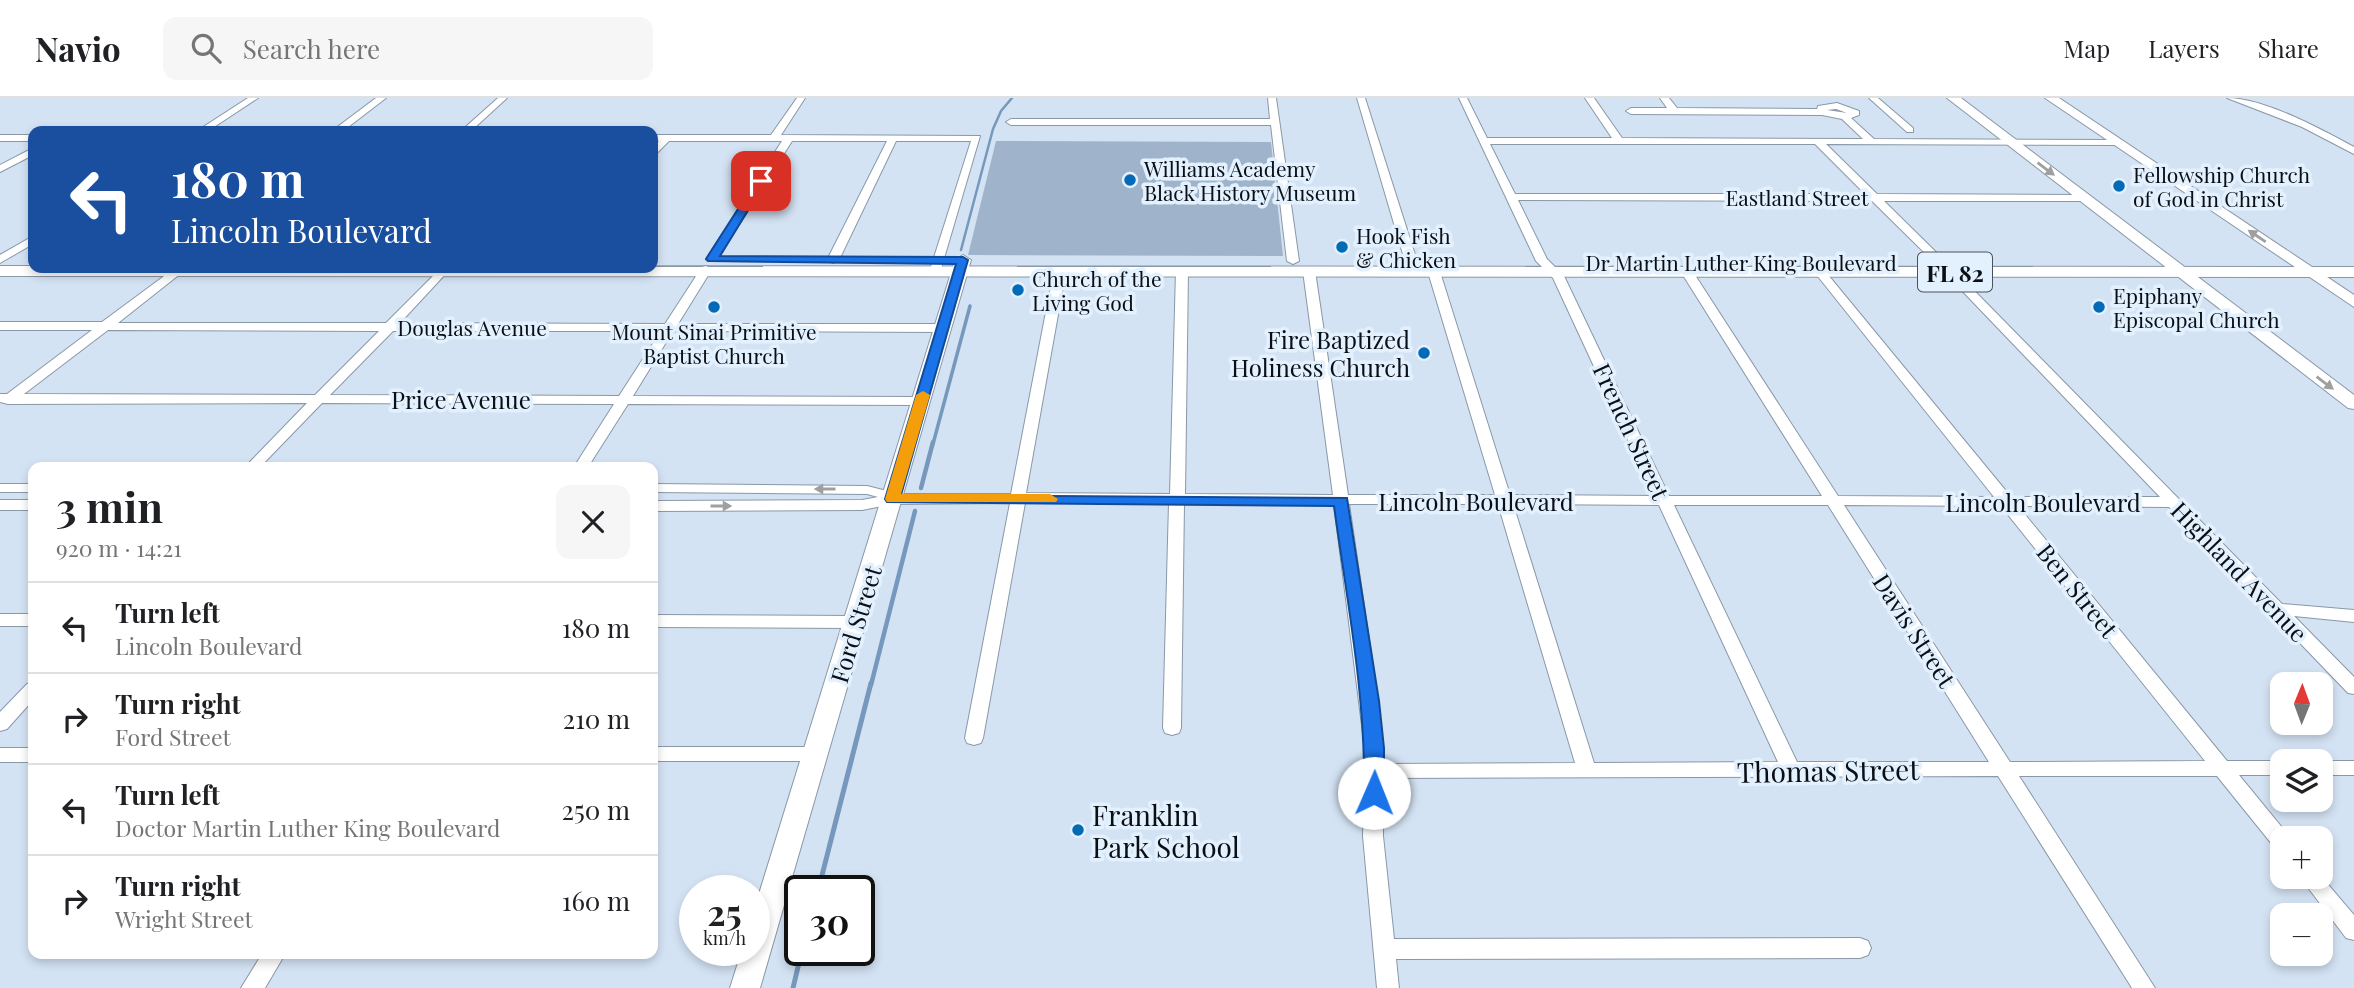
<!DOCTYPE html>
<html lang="en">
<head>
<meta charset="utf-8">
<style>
	:root { --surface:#fff; --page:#f6f6f6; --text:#202124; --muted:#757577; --line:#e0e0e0 }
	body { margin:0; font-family:"Playfair Display",serif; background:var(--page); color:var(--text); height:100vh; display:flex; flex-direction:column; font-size:26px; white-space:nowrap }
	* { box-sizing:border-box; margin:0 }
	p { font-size:23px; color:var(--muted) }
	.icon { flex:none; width:38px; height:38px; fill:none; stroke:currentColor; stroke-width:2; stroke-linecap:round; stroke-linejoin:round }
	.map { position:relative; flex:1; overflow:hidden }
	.details { position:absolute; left:28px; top:364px; width:630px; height:497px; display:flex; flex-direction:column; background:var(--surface); border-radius:14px; box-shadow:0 4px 10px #0003 }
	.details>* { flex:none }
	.guide { position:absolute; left:28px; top:28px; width:630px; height:147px; border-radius:14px; box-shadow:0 4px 10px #0003; background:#1a4fa0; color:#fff; overflow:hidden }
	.needle { width:46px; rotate:1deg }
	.controls { position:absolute; left:2270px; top:574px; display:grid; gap:14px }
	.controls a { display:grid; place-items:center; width:63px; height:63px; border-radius:14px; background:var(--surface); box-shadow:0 4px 10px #0003; font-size:35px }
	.speed { position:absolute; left:679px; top:777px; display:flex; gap:14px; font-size:35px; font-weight:700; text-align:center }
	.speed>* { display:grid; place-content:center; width:91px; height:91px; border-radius:50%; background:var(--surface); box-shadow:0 4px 10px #0003; line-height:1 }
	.speed small { font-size:18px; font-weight:400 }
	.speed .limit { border:4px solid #111; border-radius:10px; background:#fff; color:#111 }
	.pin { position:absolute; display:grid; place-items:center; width:60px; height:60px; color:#fff; margin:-30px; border-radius:14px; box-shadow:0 4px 10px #0006 }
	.me { position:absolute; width:77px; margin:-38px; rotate:1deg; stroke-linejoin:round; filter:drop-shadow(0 0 5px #0008) }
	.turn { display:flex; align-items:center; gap:24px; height:147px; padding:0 28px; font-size:32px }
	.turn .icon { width:91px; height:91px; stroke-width:2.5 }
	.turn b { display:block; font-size:49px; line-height:60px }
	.round { display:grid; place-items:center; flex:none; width:74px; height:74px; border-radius:14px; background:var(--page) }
	.headline { display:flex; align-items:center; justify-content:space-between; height:119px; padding:0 28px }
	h1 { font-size:42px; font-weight:700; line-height:52px }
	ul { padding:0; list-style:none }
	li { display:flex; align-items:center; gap:21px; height:91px; padding:0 28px; border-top:2px solid var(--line) }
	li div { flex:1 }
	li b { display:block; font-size:26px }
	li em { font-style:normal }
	header { display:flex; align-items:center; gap:42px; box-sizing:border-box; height:98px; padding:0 35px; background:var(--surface); border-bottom:2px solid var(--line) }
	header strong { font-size:33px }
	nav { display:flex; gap:38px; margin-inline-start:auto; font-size:24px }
	.search { width:490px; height:63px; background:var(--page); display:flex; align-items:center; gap:18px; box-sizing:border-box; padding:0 24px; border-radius:14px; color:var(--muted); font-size:26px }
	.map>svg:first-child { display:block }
</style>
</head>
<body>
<header>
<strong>Navio</strong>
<div class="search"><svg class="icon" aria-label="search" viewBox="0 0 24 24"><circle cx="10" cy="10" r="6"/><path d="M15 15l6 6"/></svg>Search here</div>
<nav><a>Map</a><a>Layers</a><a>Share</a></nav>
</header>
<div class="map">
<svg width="2354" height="890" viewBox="0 0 2354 890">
	<rect width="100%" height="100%" fill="#d4e3f4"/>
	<path fill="#9fb4cb" d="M996,43L1271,44L1283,158L968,157Z"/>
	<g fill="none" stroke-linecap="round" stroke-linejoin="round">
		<path stroke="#7598bc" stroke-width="2.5" d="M961,152L993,31L1001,13L1012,0"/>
		<path stroke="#7598bc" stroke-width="3.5" d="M933,346L970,208"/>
		<g stroke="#7598bc" stroke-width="4.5">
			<path d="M921,390L933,344"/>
			<path d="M871,587L915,413"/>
		</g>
		<g stroke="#7598bc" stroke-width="5">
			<path d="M818,793L871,585"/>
			<path d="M793,890L802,852"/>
		</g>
		<defs>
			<g id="street">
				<path d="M248,0H258L208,33H197Z"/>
				<path d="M376,0H386L343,33H332Z"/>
				<path d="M498,0H507L471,33H461Z"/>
				<path d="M797,0H805L781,37L980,38L940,174H932L930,172L971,43H896L839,162L833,165L827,162L887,43H792L716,163H708L706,161L782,43H669L653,59V50L659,43H653V37H771Z"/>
				<path d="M1268,0H1276L1299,163L1293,166L1287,163L1271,27H1011L1006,24L1011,21H1270Z"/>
				<path d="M1357,0H1365L1417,163L1415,165L1405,163Z"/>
				<path d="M1459,0H1467L1487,40H1612L1585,0H1594L1622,40L1863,41L1842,21L1822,17L1631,16L1626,13L1631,10H1667L1660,0H1669L1677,10L1817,11L1818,8L1837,5L1859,13V17L1851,20L1874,41L2120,42V46L2117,47L1826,46L1877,96L2083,97L2088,100L2083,103H1884L1944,162L1946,164L1940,167L1936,166L1872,103L1518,102L1547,161L1564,178L1669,398H1822L1681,174L1687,171L1693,174L1838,398L1994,399L1816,176V172H1824L2011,399H2160L1946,176V172H1954L2282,506L2354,512V524L2294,518L2354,579V596L2348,595L2169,409L2018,408L2227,663H2284L2282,677H2239L2289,738L2290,740H2282V752L2275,750L2217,678H2019L2155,890H2132L1998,678L1383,680V738L1394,841L1860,840L1868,843L1871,850L1868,857L1860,860L1396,861L1399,890H1377L1363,738L1365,651L1334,406L1184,405L1181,630L1179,635L1172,637L1165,635L1163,630L1169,405H1025L983,640L981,645L974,647L967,645L965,640L1010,405L892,406L862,412L653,413V403L862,402L878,399L867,396L653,394V386L867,388L899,396H1011L1054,172L1060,169L1066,172L1026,395L1170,396L1176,173L1182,170L1188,173L1185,396L1333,397L1303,173L1309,170L1315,173L1348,397H1495L1428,174L1434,171L1440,174L1510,397L1654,398L1553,180L1536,163ZM1836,11L1847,15L1827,12ZM1490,46H1815L1865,96H1515ZM1349,406H1498L1575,665L1383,666L1378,603ZM1513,406L1659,407L1778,664L1594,665ZM1674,407H1828L1989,664H1797ZM1844,407L2001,408L2205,663L2010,664Z"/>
				<path d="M1869,0H1878L1913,30V34H1907Z"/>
				<path d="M2227,0C2264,0 2321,31 2354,49V56L2302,29Z"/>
				<rect x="0" y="37" width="33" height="6"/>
				<path d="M33,50V57L0,74V67Z"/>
				<path d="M33,138V146L0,165V157Z"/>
				<path d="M706,168L712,171L678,226H944L950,230L944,234L673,233L633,298L921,299L928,303L921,307L628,306L588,369H574L614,306L322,305L260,369H245L307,305L8,306L0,304V296H7L92,232H0V224H102L175,170L185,172L118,225H386L441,170H451L400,225L665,226L702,169ZM108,232L379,233L315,297L24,296ZM393,233H661L619,298L330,297Z"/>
				<rect x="0" y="386" width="33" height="8"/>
				<rect x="0" y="402" width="33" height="10"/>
				<rect x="0" y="516" width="33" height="12"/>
				<path d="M653,517L854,518L862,524L854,530L653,529Z"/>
				<path d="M33,585V602L7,631L0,633V614L27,586Z"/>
				<path d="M653,649H816L823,651L825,656L823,661L816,663H653Z"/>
				<rect x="0" y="650" width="33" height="14"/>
				<path d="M2318,663H2354V677H2320V663Z"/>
				<path d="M2320,777L2354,817V842L2346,840L2300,779H2320Z"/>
				<path d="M262,856H285L265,890H241Z"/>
			</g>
			<g id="secondary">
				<path d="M1947,0H1961L2354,297V311L2348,310Z"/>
				<path d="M2045,0H2059L2354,197V209Z"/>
				<path d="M963,157L971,162L760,890H730L742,852H754V812L955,162Z"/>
			</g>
			<path id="primary" d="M0,168L2354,169V179L0,178Z"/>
		</defs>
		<use href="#street" stroke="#8998a7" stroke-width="2"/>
		<use href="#secondary" stroke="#8998a7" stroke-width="2"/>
		<use href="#primary" stroke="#8998a7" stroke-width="2"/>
		<use href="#street" fill="#fff" fill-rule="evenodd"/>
		<use href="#secondary" fill="#fff" fill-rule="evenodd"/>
		<use href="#primary" fill="#fff" fill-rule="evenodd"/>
	</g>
	<defs><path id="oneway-solid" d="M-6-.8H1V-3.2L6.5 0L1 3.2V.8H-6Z" transform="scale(1.75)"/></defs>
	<g fill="#9d9fa1">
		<use href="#oneway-solid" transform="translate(2046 71) rotate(37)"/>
		<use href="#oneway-solid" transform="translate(2257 138) rotate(-146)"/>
		<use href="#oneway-solid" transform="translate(2325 285) rotate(37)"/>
		<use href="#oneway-solid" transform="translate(825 391) rotate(-180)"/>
		<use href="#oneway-solid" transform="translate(721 408)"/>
	</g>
	<path fill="#1a73e8" stroke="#114b97" stroke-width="2" d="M761,80L766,83L720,158L963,159L968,162L901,397L1347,400L1379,603L1384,650V695L1381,700H1367L1364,695C1366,599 1347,503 1334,408L887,404L885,401L956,166L708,163L706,161L756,83Z"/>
	<path fill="#f59e0b" d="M923,293L930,297L901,396H1050L1058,401L1056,404H887L885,401L916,297Z"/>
	<g fill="#036ab6" stroke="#e3f0fe" stroke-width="2.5">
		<circle cx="1130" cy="82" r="7"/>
		<circle cx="2119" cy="88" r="7"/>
		<circle cx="1342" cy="149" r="7"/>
		<circle cx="1018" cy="192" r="7"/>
		<circle cx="714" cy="209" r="7"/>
		<circle cx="2099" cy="209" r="7"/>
		<circle cx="1424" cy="255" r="7"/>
		<circle cx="1078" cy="732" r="7"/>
	</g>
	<g text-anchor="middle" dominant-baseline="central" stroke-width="7" stroke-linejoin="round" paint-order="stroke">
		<g font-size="21" fill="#0a0f15" stroke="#e3f0fe" text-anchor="start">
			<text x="1144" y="70">Williams Academy<tspan x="1144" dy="24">Black History Museum</tspan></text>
			<text x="2133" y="76">Fellowship Church<tspan x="2133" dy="24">of God in Christ</tspan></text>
			<text x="1356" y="137">Hook Fish<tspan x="1356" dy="24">&amp; Chicken</tspan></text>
			<text x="1032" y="180">Church of the<tspan x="1032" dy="24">Living God</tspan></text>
			<text x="2113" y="197">Epiphany<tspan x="2113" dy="24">Episcopal Church</tspan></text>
			<text x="714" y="233" text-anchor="middle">Mount Sinai Primitive<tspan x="714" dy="24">Baptist Church</tspan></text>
		</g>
		<g font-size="21" fill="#0a0f15" stroke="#e3f0fe">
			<text x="1797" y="99">Eastland Street</text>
			<text x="1741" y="164">Dr Martin Luther King Boulevard</text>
			<text x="472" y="229">Douglas Avenue</text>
		</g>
		<rect fill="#e3f0fe" stroke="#4b525b" stroke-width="2" x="1918" y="154.5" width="74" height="39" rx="5"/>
		<g font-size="23" font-weight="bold" fill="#0a0f15">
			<text x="1955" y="174">FL 82</text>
		</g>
		<g font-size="24" fill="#0a0f15" stroke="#e3f0fe" text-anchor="end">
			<text x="1410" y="241">Fire Baptized<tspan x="1410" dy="28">Holiness Church</tspan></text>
		</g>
		<g font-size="24" fill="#0a0f15" stroke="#e3f0fe">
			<text x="461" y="301">Price Avenue</text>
			<text transform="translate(1632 333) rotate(65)">French Street</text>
			<text x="1476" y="403">Lincoln Boulevard</text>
			<text x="2043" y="404">Lincoln Boulevard</text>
			<text transform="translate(2240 473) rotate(46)">Highland Avenue</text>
			<text transform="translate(2078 492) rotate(51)">Ben Street</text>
			<text transform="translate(855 526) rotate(-73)">Ford Street</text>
			<text transform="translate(1915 532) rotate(57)">Davis Street</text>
		</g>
		<g font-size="28" fill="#0a0f15" stroke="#e3f0fe">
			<text transform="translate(1828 672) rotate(-1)">Thomas Street</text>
		</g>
		<g font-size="28" fill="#0a0f15" stroke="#e3f0fe" text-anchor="start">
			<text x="1092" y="716">Franklin<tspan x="1092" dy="32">Park School</tspan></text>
		</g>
	</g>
</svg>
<div class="controls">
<a><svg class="needle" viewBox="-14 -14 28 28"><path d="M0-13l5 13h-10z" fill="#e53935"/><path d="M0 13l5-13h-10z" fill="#757577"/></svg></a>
<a><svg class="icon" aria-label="layers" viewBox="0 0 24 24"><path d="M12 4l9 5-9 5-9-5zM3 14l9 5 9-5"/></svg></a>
<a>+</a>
<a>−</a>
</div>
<div class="speed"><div>25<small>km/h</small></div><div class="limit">30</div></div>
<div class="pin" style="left:761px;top:83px;background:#d93025"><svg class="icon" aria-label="arrive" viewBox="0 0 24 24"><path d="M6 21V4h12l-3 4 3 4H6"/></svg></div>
<svg class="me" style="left:1374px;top:695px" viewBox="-20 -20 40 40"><circle r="19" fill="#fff"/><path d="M0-13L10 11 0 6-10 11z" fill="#1a73e8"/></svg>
<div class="guide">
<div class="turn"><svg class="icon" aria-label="left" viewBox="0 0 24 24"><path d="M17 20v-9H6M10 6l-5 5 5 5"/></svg><div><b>180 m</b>Lincoln Boulevard</div></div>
</div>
<section class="details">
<div class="headline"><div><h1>3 min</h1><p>920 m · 14:21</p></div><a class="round"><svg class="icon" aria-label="close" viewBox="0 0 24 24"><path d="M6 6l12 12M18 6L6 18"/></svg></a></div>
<ul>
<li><svg class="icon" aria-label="left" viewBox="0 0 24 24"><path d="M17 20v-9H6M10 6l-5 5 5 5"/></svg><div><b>Turn left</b><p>Lincoln Boulevard</p></div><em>180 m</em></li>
<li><svg class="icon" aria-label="right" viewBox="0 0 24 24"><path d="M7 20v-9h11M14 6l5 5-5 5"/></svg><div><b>Turn right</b><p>Ford Street</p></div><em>210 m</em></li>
<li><svg class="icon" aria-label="left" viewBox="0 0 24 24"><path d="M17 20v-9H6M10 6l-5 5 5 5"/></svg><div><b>Turn left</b><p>Doctor Martin Luther King Boulevard</p></div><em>250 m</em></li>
<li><svg class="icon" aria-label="right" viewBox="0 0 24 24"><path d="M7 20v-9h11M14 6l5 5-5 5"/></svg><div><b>Turn right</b><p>Wright Street</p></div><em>160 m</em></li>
</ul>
</section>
</div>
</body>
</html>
